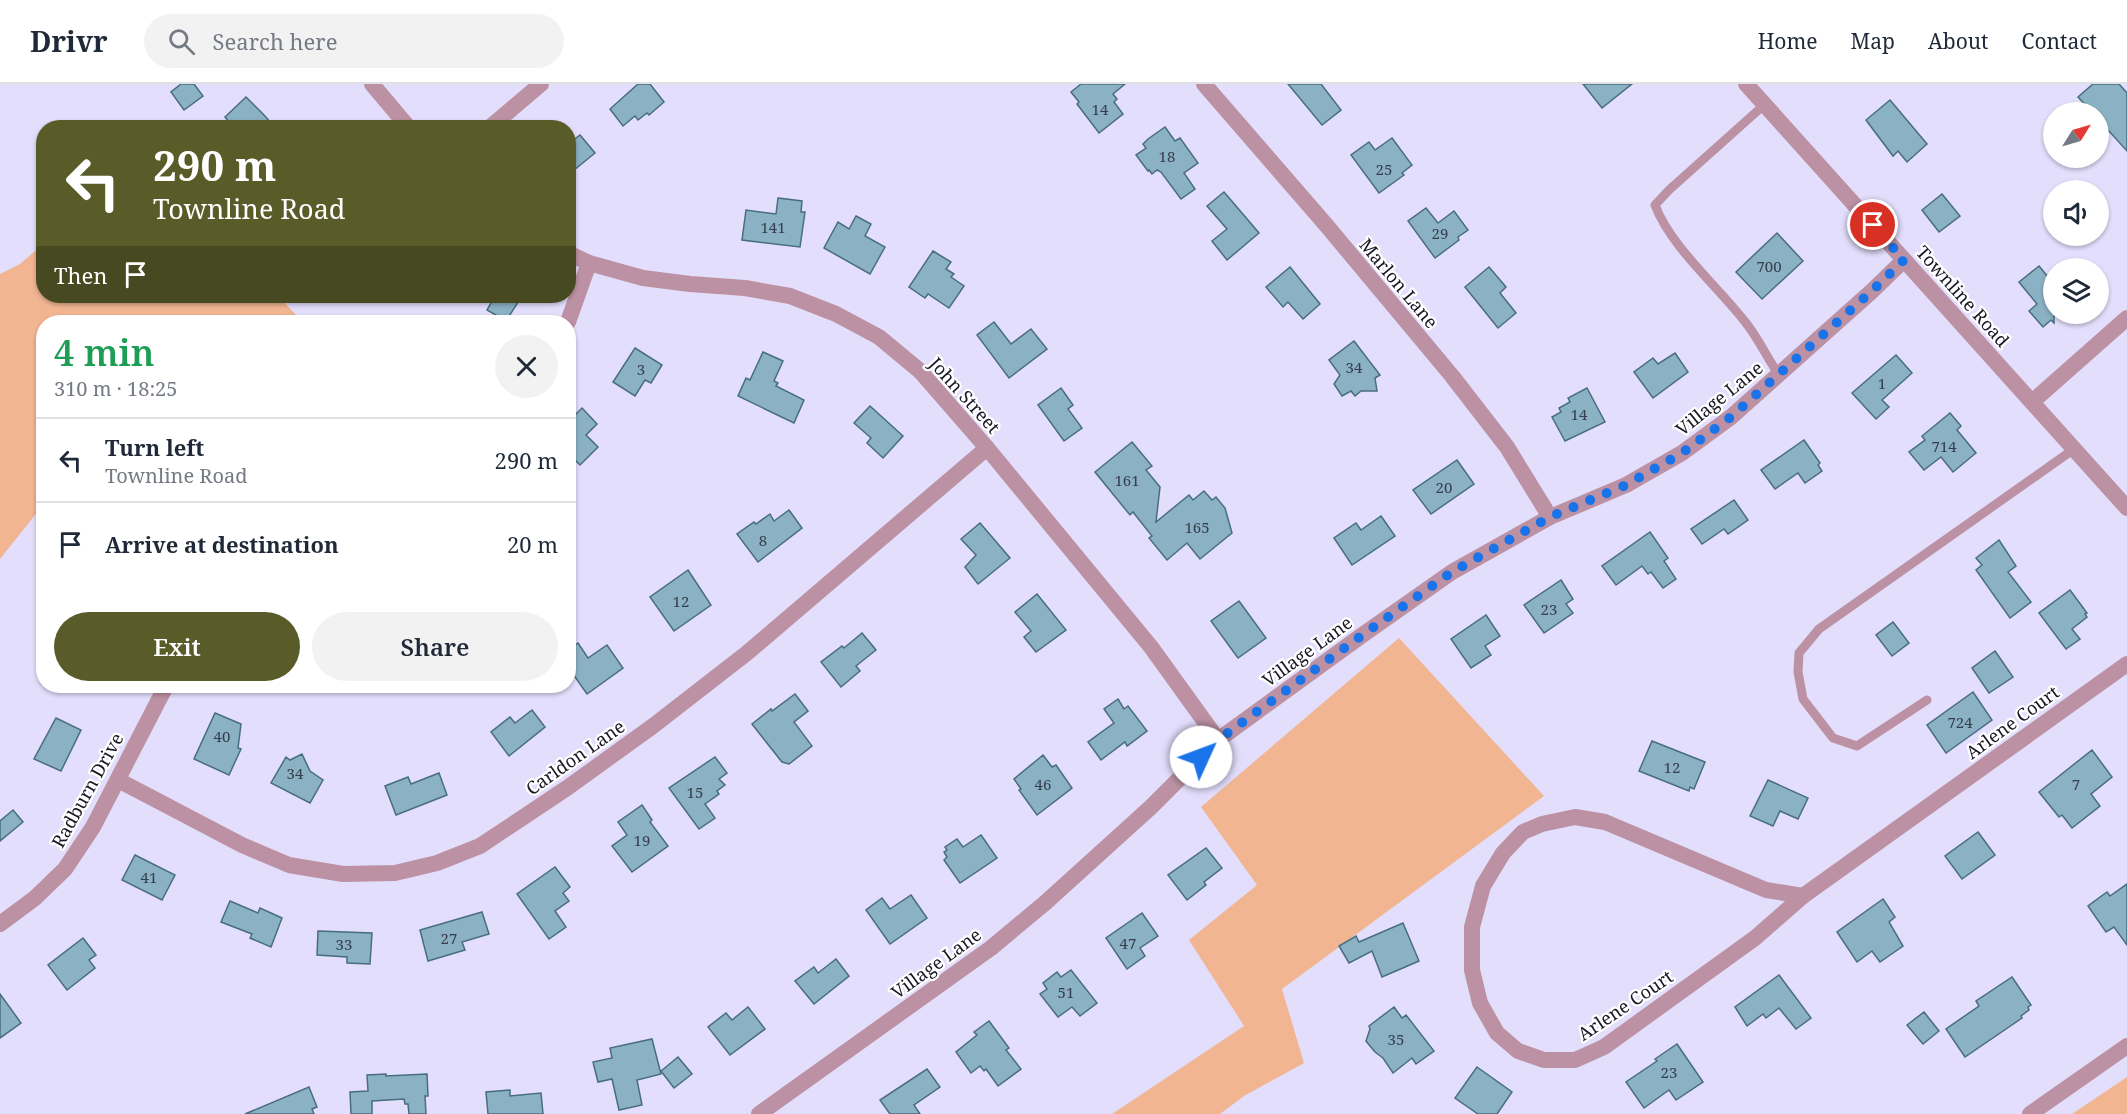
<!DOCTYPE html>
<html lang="en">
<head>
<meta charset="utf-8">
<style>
	:root { --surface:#fff; --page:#f2f2f3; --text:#1f2937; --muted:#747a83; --line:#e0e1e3; --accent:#595c29 }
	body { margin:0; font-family:"Noto Serif",serif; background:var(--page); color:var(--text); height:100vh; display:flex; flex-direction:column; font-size:22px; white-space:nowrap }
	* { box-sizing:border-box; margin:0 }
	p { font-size:20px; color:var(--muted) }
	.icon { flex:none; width:33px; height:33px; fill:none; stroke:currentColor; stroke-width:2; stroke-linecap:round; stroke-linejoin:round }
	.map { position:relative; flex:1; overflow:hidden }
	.panel { position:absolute; left:36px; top:231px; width:540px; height:378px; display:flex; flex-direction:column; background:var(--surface); border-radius:24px; box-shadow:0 2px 4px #0004 }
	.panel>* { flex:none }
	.guide { position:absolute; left:36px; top:36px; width:540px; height:183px; border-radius:24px; box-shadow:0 2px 4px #0004; background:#595c29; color:#fff; overflow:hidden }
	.needle { width:39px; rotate:53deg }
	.controls { position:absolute; left:2043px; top:18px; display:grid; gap:12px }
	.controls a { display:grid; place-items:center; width:66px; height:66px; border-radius:50%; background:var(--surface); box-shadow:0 2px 4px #0004; font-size:30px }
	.pin { position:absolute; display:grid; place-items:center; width:51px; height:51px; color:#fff; margin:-26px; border:3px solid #fff; border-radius:50%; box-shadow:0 2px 6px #0007 }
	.me { position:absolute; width:66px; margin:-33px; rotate:47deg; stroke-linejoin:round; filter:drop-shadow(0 0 4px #0008) }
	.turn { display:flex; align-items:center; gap:21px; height:126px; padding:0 18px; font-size:27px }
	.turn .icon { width:78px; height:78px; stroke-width:2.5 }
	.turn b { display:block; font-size:42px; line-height:51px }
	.then { display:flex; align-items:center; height:57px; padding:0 18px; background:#0003; gap:12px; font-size:22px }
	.round { display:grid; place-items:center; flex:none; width:63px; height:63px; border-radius:32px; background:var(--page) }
	.overview { display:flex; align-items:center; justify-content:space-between; height:102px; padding:0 18px }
	h1 { font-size:36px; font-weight:600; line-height:45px; color:#1e9e55 }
	.primary-button { display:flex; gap:12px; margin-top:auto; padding:12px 18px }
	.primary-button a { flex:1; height:69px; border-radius:36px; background:var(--accent); color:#fff; font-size:24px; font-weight:600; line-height:69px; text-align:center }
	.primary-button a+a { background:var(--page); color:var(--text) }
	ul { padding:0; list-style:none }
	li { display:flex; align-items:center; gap:18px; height:84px; padding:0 18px; border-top:2px solid var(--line) }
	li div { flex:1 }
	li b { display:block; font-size:22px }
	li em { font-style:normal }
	header { display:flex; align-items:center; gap:36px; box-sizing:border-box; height:84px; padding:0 30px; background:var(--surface); border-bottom:2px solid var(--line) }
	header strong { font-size:28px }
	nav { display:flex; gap:33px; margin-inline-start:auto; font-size:21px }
	.search { width:420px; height:54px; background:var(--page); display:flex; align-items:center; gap:15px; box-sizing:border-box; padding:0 21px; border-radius:33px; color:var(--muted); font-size:22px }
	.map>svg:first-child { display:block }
</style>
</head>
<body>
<header>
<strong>Drivr</strong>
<div class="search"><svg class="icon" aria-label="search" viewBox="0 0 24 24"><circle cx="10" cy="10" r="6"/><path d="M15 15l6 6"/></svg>Search here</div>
<nav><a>Home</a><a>Map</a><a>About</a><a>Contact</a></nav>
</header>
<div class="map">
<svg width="2127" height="1030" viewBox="0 0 2127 1030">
	<rect width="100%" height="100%" fill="#e2defc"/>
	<g fill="#f1b592">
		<path d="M43,160L44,212H278L303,238H44L43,421L0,475V190L20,180Z"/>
		<path d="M1399,554L1544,712L1282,905L1304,979L1244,1012L1220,1030H1112L1244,942L1189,856L1257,801L1201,723Z"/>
		<path d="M2127,993V1030H2072Z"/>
	</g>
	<g fill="#8bb1c5" stroke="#496d80" stroke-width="1.5">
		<path d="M181,0H194L203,12L184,26L171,8Z"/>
		<path d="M638,0H650L664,18L649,31L647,29L638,36L635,32L623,42L610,25Z"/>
		<path d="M1081,0H1125L1113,10L1117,15L1114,18L1123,30L1099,49L1077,20L1079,18L1071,8Z"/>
		<path d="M1288,0H1321L1341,26L1322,41Z"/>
		<path d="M1583,0H1632L1602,24Z"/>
		<path d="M2093,0H2119L2127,9V67L2098,35V28H2092L2078,13Z"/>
		<path d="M246,13L265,32L275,44H234L225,33Z"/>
		<path d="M1890,16L1927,60L1907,78L1898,67L1893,72L1866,36Z"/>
		<path d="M1165,43L1175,57L1180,54L1198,79L1184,89L1195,105L1181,115L1161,88L1157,86L1152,90L1149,86L1148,87L1136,71L1146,64L1143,60L1148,55Z"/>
		<path d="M580,51L595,69L568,91V60Z"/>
		<path d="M1392,54L1412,81L1402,89L1404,91L1379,109L1351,71L1369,58L1375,66Z"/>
		<path d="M1224,108L1259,149L1227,176L1212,157L1227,145L1207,122Z"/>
		<path d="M1942,110L1960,132L1939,148L1922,126Z"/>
		<path d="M778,114L802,117L801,128H805L800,163L742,156L746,126L776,130Z"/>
		<path d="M1426,124L1438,139L1454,127L1468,146L1458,153L1459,156L1435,174L1408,137Z"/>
		<path d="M856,132L871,140L865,152L885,163L870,190L824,164L838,138L849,145Z"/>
		<path d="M1777,149L1803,177L1762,215L1736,188Z"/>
		<path d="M933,167L951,178L946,185L954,190L951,193L964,202L949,224L928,210L925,214L909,203Z"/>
		<path d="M2039,182L2054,200V239L2051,236L2043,243L2029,227L2037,220L2019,198Z"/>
		<path d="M1290,183L1320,220L1303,235L1288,218L1283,223L1266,203Z"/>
		<path d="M1489,183L1506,203L1500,209L1516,229L1498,244L1465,203Z"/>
		<path d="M495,212H522L506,237L487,226Z"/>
		<path d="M994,238L1011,260L1031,245L1047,265L1009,294L977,251Z"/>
		<path d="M1354,257L1380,291L1375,294L1377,307H1361L1355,312L1351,307L1342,312L1334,300L1340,291L1329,276Z"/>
		<path d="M635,264L662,281L651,299L645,296L635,312L613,298Z"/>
		<path d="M763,268L783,277L774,297L778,299L776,302L804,316L794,339L738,312L746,294L750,296Z"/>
		<path d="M1675,269L1688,288L1653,314L1634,288L1653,274L1658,280Z"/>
		<path d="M1896,271L1912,289L1882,316L1889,323L1876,335L1852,309Z"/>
		<path d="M1061,304L1073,321L1068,325L1082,344L1064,357L1038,321Z"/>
		<path d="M1587,304L1605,338L1565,357L1552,333L1561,328L1559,324L1570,318L1568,314Z"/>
		<path d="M870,322L903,352L883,374L867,359L871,354L854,339Z"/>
		<path d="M582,324L597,340L586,351L598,363L580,381L568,369V333L571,335Z"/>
		<path d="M1950,329L1961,342L1957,346L1976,369L1953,388L1941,373L1924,386L1909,368L1925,356L1922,352Z"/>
		<path d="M1804,356L1820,379L1818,381L1822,387L1805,399L1798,389L1775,405L1761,386Z"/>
		<path d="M1132,358L1152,382L1146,386L1160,403L1156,438L1189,411L1193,416L1204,407L1212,416L1216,413L1225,424L1232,449L1200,475L1187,459L1167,476L1149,454L1152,452L1133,428L1130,431L1095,388Z"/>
		<path d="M1457,376L1474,400L1431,430L1413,406Z"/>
		<path d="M1734,416L1748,436L1728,450L1724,445L1702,460L1691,445Z"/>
		<path d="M789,426L802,444L758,478L737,450L754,438L756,440L770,430L774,437Z"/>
		<path d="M1381,432L1395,452L1352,481L1334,454L1356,439L1361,446Z"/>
		<path d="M980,439L1010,474L978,500L965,483L976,471L961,455Z"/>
		<path d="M1650,448L1668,474L1664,477L1676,495L1663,504L1651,488L1648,490L1642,482L1616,501L1602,482Z"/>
		<path d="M1999,456L2016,482L2008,488L2031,518L2010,534L1976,486L1982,481L1976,474Z"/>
		<path d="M688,486L711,521L674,547L650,513Z"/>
		<path d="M1561,496L1573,515L1566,520L1573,529L1544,549L1524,521Z"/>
		<path d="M2070,506L2087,529L2085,530L2087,533L2072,545L2080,555L2066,565L2039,529Z"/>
		<path d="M1037,510L1066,546L1036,568L1024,553L1031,547L1015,528Z"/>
		<path d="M1239,517L1266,554L1238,574L1211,537Z"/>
		<path d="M1486,531L1500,552L1485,562L1491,571L1471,584L1451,555Z"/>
		<path d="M1893,538L1909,559L1892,572L1876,551Z"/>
		<path d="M862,549L876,566L856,582L860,587L841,603L821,578L842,562L844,564Z"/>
		<path d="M578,559L588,574L607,561L623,584L587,610L568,583V566Z"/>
		<path d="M1995,567L2013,593L1989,609L1972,584Z"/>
		<path d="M1973,608L1992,636L1946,669L1927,641Z"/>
		<path d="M795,610L808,627L794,638L812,662L789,680L782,678L752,640L771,625L772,627Z"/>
		<path d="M1118,615L1124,625L1128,622L1147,647L1127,662L1125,658L1101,676L1088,658L1114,639L1104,625Z"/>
		<path d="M532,626L545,643L509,672L491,648L510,633L515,639Z"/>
		<path d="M215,629L241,640L238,664L241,665L229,691L194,675Z"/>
		<path d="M56,634L81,646L61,687L34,675Z"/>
		<path d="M1652,657L1705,678L1694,705L1690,703L1689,707L1639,687Z"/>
		<path d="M2092,666L2112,693L2091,710L2100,722L2072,744L2062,731L2059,733L2039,708Z"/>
		<path d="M302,670L310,687L323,696L310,719L271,699L286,673L290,676Z"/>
		<path d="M1043,671L1052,683L1056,681L1072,704L1037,731L1019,706L1021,705L1014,695Z"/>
		<path d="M715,673L727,689L719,695L725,701L717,707L719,710L705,720L715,734L699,745L669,704Z"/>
		<path d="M439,689L447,711L396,731L385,702L408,693L411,700Z"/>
		<path d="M1768,696L1808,714L1798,735L1780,727L1773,742L1750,732Z"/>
		<path d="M642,721L652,736L650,738L668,762L632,788L612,762L627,751L618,738Z"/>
		<path d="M13,726L23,738L0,757V737Z"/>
		<path d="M1978,748L1995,771L1962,795L1945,772Z"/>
		<path d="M981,751L997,774L960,799L944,776L947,773L944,768L947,766L945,763L957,755L963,763Z"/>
		<path d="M1206,764L1222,784L1204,798L1206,801L1187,816L1168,791Z"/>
		<path d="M135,771L175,791L162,816L122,796Z"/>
		<path d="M555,783L570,803L563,809L569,817L555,827L566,843L549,855L517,810Z"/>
		<path d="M2127,800V861L2114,843L2106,848L2088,822L2107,808L2110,812Z"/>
		<path d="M911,811L927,834L890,860L866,826L882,814L890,825Z"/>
		<path d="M1883,815L1895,833L1889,838L1903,862L1880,878L1872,867L1857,878L1837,848Z"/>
		<path d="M230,817L258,829L260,824L282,834L271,863L250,854L252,850L221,838Z"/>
		<path d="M482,828L489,850L462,858L465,866L428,877L420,846Z"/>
		<path d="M1142,829L1158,852L1140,864L1145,872L1127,885L1106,854Z"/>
		<path d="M1403,839L1419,877L1382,893L1372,867L1349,879L1339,862L1356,852L1359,858Z"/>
		<path d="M318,847L372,849L370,880L347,879V873L317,871Z"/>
		<path d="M83,854L96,871L89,876L95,884L67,906L48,881Z"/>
		<path d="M836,875L849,892L814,920L795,897L814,883L818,889Z"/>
		<path d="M1071,886L1097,919L1080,932L1072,923L1058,933L1040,910L1047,905L1043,899L1057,888L1061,893Z"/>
		<path d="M1779,891L1811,934L1796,945L1779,924L1766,934L1763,930L1747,942L1735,923Z"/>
		<path d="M2012,893L2031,921L2028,923L2029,926L2021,932L2022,934L1965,973L1946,945L1979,922L1976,917Z"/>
		<path d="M0,910L21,939L0,954Z"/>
		<path d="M748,923L765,945L730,971L708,943L726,929L732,936Z"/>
		<path d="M1394,923L1402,934L1406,931L1434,967L1416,980L1412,974L1393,989L1383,974L1375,968L1366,957L1370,945L1369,942Z"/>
		<path d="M1924,928L1939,947L1923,960L1907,941Z"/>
		<path d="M989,937L1009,964L1006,966L1021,985L998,1002L986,985L984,987L980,982L971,989L956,968L977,951L974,948Z"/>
		<path d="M652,955L661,990L637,996L642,1021L619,1026L612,995L598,998L593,978L612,974L610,964Z"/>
		<path d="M1677,960L1703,998L1676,1016L1669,1006L1644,1024L1626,998L1657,977L1655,975Z"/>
		<path d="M678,973L692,990L674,1004L661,987Z"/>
		<path d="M1477,983L1512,1008L1497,1030H1478L1455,1014Z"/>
		<path d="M927,985L940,1003L914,1021L920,1030H890L880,1016Z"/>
		<path d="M386,990V992L427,990L428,1012H425L426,1030H409L408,1020H405L404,1015L372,1017V1030H351L350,1008L368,1007L367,991Z"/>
		<path d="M309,1003L317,1023L312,1025L314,1030H245Z"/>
		<path d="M510,1006V1012L541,1009L543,1030H488L486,1008Z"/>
	</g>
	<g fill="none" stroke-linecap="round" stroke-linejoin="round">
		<g stroke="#bc91a3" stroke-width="9">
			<path d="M1764,21L1669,106L1655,121C1671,164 1721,205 1749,243C1760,258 1768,275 1779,291"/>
			<path d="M1927,616L1857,662L1833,654L1803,615L1798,588L1799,569L1819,545L2074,365"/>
		</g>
		<g stroke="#bc91a3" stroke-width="16">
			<path d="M372,0L409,44"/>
			<path d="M1204,0L1327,142L1452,292L1507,363L1550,433"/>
			<path d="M489,44L541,0"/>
			<path d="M568,169L589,179L643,194L690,200L745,204L790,212L836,230L879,253L920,287L987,364L1151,563L1218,656"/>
			<path d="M568,238L589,179"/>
			<path d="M2032,318L2127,234"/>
			<path d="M118,696L242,761L289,781L343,790L395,789L437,779L480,762L567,704L653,642L747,569L987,364"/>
			<path d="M1575,733L1605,738L1766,806L1803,812L1755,854L1604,963L1575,976H1544L1518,967L1497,949L1480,919L1472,886V843L1483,802L1503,769L1523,748L1542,740Z"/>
			<path d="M1803,812L2127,580"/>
			<path d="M0,840L35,814L65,785L93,743L166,602"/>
			<path d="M759,1030L991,864L1045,819L1151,723L1218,656L1361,552L1452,488L1550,433L1626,401L1682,369L1731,333L1872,207L1904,176"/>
			<path d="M2030,1030L2127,962"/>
		</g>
		<path stroke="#bc91a3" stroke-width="16" d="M1746,0L2127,424"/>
	</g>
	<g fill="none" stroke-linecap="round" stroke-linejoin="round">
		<path stroke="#1a73e8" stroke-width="10" stroke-dasharray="0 18" d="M1201,673L1218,656L1361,552L1452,488L1550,433L1626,401L1682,369L1731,333L1872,207L1904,176L1873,141"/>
	</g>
	<g text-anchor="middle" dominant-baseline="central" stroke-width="4.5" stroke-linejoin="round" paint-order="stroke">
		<g font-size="15" fill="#363e4d">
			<text x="1100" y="25">14</text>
			<text x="1167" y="72">18</text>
			<text x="1384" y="85">25</text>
			<text x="773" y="143">141</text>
			<text x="1440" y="149">29</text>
			<text x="1769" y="182">700</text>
			<text x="1354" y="283">34</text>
			<text x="641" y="285">3</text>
			<text x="1882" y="299">1</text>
			<text x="1579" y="330">14</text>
			<text x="1944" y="362">714</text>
			<text x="1127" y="396">161</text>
			<text x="1444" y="403">20</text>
			<text x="1197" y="443">165</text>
			<text x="763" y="456">8</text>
			<text x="681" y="517">12</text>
			<text x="1549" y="525">23</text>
			<text x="1960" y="638">724</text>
			<text x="222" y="652">40</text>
			<text x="1672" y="683">12</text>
			<text x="295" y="689">34</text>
			<text x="1043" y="700">46</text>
			<text x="2076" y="700">7</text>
			<text x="695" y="708">15</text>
			<text x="642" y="756">19</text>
			<text x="149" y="793">41</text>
			<text x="449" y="854">27</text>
			<text x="1128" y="859">47</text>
			<text x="344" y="860">33</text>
			<text x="1066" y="908">51</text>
			<text x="1396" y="955">35</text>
			<text x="1669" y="988">23</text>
		</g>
		<g font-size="18" fill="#1a1825" stroke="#fff">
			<text transform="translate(1399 199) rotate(50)">Marlon Lane</text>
			<text transform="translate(1963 212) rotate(48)">Townline Road</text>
			<text transform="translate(965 311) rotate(48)">John Street</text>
			<text transform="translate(1719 314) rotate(-39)">Village Lane</text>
			<text transform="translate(1307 567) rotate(-36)">Village Lane</text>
			<text transform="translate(2012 638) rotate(-36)">Arlene Court</text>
			<text transform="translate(575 673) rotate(-35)">Carldon Lane</text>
			<text transform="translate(87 706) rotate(-61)">Radburn Drive</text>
			<text transform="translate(936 879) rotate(-36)">Village Lane</text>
			<text transform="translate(1625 921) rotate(-34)">Arlene Court</text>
		</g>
	</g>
</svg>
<div class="controls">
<a><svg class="needle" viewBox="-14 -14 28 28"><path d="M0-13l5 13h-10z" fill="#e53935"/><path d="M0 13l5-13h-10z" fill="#747a83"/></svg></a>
<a><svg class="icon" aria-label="sound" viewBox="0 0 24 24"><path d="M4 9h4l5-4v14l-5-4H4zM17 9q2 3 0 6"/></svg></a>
<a><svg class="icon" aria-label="layers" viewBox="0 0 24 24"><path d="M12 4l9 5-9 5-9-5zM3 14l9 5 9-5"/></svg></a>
</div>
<div class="pin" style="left:1873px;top:141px;background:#d93025"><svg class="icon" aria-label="arrive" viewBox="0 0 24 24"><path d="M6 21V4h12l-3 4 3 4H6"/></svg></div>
<svg class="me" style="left:1201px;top:673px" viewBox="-20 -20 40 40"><circle r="19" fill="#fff"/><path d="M0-13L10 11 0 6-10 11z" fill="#1a73e8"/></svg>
<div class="guide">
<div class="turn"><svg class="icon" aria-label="left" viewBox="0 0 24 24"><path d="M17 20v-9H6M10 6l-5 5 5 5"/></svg><div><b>290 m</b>Townline Road</div></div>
<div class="then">Then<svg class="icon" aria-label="arrive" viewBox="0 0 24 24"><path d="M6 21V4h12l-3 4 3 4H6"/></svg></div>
</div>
<section class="panel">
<div class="overview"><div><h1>4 min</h1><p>310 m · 18:25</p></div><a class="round"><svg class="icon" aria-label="close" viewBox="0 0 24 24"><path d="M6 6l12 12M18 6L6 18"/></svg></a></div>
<ul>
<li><svg class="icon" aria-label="left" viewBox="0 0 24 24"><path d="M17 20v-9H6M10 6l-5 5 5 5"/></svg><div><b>Turn left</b><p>Townline Road</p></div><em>290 m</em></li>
<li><svg class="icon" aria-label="arrive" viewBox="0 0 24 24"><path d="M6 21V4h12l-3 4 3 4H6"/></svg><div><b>Arrive at destination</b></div><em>20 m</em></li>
</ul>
<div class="primary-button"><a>Exit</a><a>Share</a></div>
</section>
</div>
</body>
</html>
